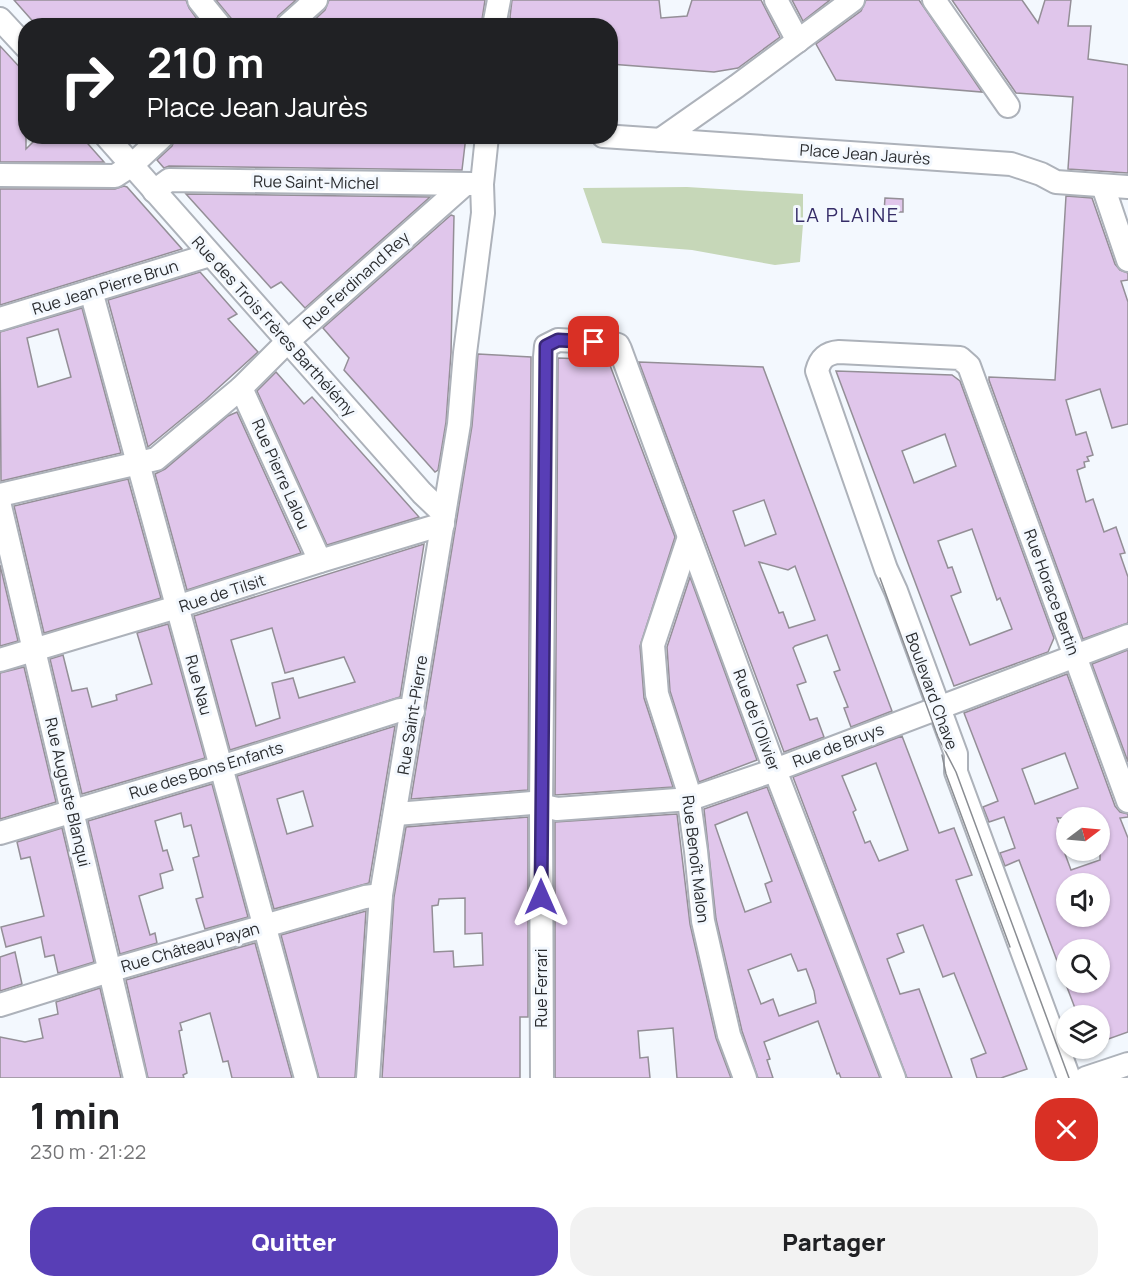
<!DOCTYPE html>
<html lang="fr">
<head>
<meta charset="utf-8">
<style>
	:root { --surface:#fff; --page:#f2f2f2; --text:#202124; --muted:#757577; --accent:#583eb6 }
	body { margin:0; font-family:Manrope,sans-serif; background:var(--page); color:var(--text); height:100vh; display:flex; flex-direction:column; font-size:22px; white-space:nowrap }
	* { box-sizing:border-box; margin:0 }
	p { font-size:20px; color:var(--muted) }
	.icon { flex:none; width:33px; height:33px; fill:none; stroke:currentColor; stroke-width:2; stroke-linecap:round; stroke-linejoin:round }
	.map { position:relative; height:1078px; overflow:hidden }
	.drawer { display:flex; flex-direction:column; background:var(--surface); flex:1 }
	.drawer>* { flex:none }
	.top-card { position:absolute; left:18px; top:18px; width:600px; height:126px; border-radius:24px; box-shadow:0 2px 4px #0004; background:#202124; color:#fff; overflow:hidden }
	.needle { width:39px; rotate:74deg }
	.buttons { position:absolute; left:1056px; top:807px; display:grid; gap:12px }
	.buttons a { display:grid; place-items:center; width:54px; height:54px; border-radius:50%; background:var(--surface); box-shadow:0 2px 4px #0004; font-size:30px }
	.pin { position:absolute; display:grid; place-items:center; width:51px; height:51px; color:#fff; margin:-26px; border-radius:12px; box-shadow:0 3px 9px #0006 }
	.me { position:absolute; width:66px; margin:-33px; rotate:0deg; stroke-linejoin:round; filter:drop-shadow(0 0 4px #0008) }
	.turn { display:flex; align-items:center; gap:21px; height:126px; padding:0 30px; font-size:27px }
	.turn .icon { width:78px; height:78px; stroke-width:2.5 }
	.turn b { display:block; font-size:42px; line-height:51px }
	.round { display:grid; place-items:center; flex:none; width:63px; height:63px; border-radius:24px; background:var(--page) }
	.headline { display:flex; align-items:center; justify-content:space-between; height:102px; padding:0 30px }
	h1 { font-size:36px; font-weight:800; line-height:45px }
	.action { display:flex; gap:12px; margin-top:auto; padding:12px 30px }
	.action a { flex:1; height:69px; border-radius:24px; background:var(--accent); color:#fff; font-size:24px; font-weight:800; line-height:69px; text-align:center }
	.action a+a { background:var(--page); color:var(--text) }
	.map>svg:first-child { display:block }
</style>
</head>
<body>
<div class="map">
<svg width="1128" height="1078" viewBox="0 0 1128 1078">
	<rect width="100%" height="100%" fill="#f3f8fe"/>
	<path fill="#c6d7b8" d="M687,187L803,194V224L800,262L775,265L692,250L602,243L583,188Z"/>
	<g fill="#e0c6eb" stroke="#948f97" stroke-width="1.5" fill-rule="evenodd">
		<path d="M14,0H186L189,8L202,26H37Z"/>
		<path d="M216,0H296L278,16L274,26H233L231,18Z"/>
		<path d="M329,0H485L481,26H308L325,10Z"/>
		<path d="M512,0H659L661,18L687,16L692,0H761L780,37L738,68L714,72L610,64V26H512L510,17Z"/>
		<path d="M792,0H830L803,21Z"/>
		<path d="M866,0H919L982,92L836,80L816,44L861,11Z"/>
		<path d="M952,0H1022L1038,23L1045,0H1071L1068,26H1091L1088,59L1128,65V173L1068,169L1073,97L1016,93Z"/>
		<path d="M0,46L26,74V149L39,136H81L104,162H0Z"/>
		<path d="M176,136H466L462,170L169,166L164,168L157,160L172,146Z"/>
		<path d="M124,186L127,187L182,249L0,305V189H115Z"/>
		<path d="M186,194L430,197L305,308L281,282L271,288Z"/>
		<path d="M1066,196L1092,198L1115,264L1120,270L1128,273V280L1121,281L1128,302V424L1112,428L1100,389L1066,400L1076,435L1086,432L1093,455L1087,457L1089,461L1084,462L1085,467L1077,470L1086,502L1093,499L1104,532L1116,527L1125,553L1120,554L1128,577V623L1083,639L989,380V377L1055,380Z"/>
		<path d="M885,198L903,199V212H884Z"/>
		<path d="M451,215L454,216L451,353L446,422L438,470L435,472L344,370L349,358L323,328Z"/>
		<path d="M200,272L237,314L228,319L258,352L205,400L148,447L108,300Z"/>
		<path d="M82,308L121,453L1,481L0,332ZM58,329L71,377L38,387L27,338Z"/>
		<path d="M478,354L531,357L528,790L411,799L472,426Z"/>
		<path d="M558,358L608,360L675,537L640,646L644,698L673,787L555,795Z"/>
		<path d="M639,362L763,367L892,711L851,727L844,708L848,707L834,672L840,670L827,635L795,646L793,648L806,682L797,685L810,720L817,718L824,737L784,752ZM764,500L776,534L745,546L733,511ZM759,562L788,570L795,566L815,620L789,628L783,612L779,613Z"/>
		<path d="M836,371L952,375L960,381L1054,638L1048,652L954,686ZM945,434L956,466L914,483L902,451ZM972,529L997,600L1000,598L1012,629L970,645L951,596L961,592L952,567L948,568L938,541Z"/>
		<path d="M276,372L304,404L312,397L419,517L327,545L257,391Z"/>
		<path d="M237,412L301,553L187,590L155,474L165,469L228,416Z"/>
		<path d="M128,479L161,598L44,633L14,506Z"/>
		<path d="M424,544L400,697L230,750L194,616ZM272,628L285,673L344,657L355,682L299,698L293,678L272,683L280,718L256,726L231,640Z"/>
		<path d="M0,565L18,641L0,646Z"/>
		<path d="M690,577L757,760L699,782L670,691L667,647Z"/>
		<path d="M168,624L205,758L82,794L50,659L63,655L72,691L87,688L92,707L117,700L116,695L152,684L137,633Z"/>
		<path d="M1128,650V762L1092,664Z"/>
		<path d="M24,667L56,802L0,819V673Z"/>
		<path d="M1067,674L1115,806L1120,812L1128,814V817L1120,818L1128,838V1032L1100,1042V1016H1078L1065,982H1100V950H1066L1065,982L1019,860L1005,866L1000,853L1015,848L1004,817L989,822L983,807L998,801L964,713ZM1065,753L1078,788L1035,804L1022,769ZM1057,818H1100V860L1071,870L1058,835L1063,833ZM1066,884H1100V916H1066Z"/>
		<path d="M395,726L369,883L274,909L237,776ZM303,791L313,826L287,834L277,799Z"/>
		<path d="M902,736L939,833L954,828L972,875L956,880L1027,1069L1001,1078H977L971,1059L986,1053L954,973L943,977L923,925L897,934L904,952L887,959L900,994L919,989L952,1078H907L793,777ZM876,763L908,850L879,861L870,841L865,843L853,812L856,810L842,776Z"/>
		<path d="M212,784L248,917L205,929L196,899L203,897L193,858L199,856L191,825L184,827L181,813L155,821L163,851L167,850L173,870L160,874L163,888L139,896L150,935L155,933L157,943L120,954L88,821Z"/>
		<path d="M767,787L880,1078H841L839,1073L837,1074L818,1021L764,1042L770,1059L767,1060L773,1078H758L742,1031L716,919L704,809ZM747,812L772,881L765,884L771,902L745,912L715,825ZM791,954L798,971L806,969L814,991L816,1003L779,1016L773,999L761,1004L748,970Z"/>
		<path d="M677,814L690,924L716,1038L731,1078H677L673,1028L638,1031L640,1058L648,1057L650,1078H555V822Z"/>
		<path d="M528,817V1017H520V1078H382L394,897L406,827ZM465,898V934L482,933L483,965L454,967L453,951L434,952L432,906L438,905L439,899Z"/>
		<path d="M62,828L94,962L58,973L54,955L45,957L41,937L6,947L1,927L44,916L30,857L21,859L17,842Z"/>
		<path d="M366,911L355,1078H319L281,935Z"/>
		<path d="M255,943L292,1078H232L228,1061L223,1062L210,1013L180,1023L182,1030L179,1031L187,1073L183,1075L184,1078H148L126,980Z"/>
		<path d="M15,952L22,984L0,991V957Z"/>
		<path d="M100,988L121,1078H0V1037L25,1042L43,1038L39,1019L58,1014L56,1002Z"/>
	</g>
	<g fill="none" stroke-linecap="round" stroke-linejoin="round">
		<defs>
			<g id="minor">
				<path d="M199,0L220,26"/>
				<path d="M776,0L798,41"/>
				<path d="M934,0L1008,106"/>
				<path d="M0,19L26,47"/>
				<path d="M287,26L316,0"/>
				<path d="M494,26L499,0"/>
				<path d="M106,136L422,493L444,514"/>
				<path d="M603,136L1011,164L1041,174L1056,182L1128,187"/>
				<path d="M660,140L737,86L853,0"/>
				<path d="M0,175L115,176L132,165L163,136"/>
				<path d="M1103,186L1128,260"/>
				<path d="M154,191L169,180L472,184"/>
				<path d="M91,291L306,1078"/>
				<path d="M0,319L210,255"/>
				<path d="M241,388L320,561"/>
				<path d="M0,495L156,459L241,388L288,341L464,185"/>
				<path d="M0,506L135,1078"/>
				<path d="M689,537L653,645L657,694L687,787L696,851L703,921L729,1035L745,1078"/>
				<path d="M0,660L167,610L320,561L443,524"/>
				<path d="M396,814L532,803L557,809L690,799L775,770L1128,636"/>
				<path d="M0,833L221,767L400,710L413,711"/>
				<path d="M0,1005L122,967L365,897L381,895"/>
				<path d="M368,1078L381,895L459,424L465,353L483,213L482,184L487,136"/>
				<path d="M542,1078L541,807L545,357L546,346L558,340L612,343L618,345L620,349L775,770L894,1078"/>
				<path d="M1069,1078L956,772V754L896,591L886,569L817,371C820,359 826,353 839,352L960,358L969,366L1128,801"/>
				<path d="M1086,1078L1128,1064"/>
			</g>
		</defs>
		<use href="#minor" stroke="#adb2ba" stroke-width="26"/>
		<use href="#minor" stroke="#fff" stroke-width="22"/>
		<g stroke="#8a8d92" stroke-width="1.5">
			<path d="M880,578L938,737L956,772L1069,1078"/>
			<path d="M942,755L946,774L1010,947"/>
		</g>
	</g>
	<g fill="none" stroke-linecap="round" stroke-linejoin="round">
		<defs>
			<path id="route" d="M541,897L546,346L558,340L594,342"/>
		</defs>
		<use href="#route" stroke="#392876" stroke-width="15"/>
		<use href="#route" stroke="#583eb6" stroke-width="10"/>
	</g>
	<g text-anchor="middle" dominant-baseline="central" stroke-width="6" stroke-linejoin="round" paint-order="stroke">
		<g font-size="16" fill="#2a2c2f" stroke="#f3f8fe">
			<text transform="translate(865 154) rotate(4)">Place Jean Jaurès</text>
			<text transform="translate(316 182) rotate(1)">Rue Saint-Michel</text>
			<text transform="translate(356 280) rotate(-42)">Rue Ferdinand Rey</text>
			<text transform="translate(105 287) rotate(-17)">Rue Jean Pierre Brun</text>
			<text transform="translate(274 326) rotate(48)">Rue des Trois Frères Barthélémy</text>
			<text transform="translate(281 474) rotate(66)">Rue Pierre Lalou</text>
			<text transform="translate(1052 592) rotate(70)">Rue Horace Bertin</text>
			<text transform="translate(222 593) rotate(-18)">Rue de Tilsit</text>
			<text transform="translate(199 685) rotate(75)">Rue Nau</text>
			<text transform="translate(932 691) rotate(70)">Boulevard Chave</text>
			<text transform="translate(412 715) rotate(-81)">Rue Saint-Pierre</text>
			<text transform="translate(757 720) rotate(70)">Rue de l'Olivier</text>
			<text transform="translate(838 745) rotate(-21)">Rue de Bruys</text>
			<text transform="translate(206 770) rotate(-17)">Rue des Bons Enfants</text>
			<text transform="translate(68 792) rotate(77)">Rue Auguste Blanqui</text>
			<text transform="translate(696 859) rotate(83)">Rue Benoît Malon</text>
			<text transform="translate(190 947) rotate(-16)">Rue Château Payan</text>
			<text transform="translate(541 988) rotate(-90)">Rue Ferrari</text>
		</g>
		<g font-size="20" letter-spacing="1.5" fill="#352c67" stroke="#f3f8fe">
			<text x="847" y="214">LA PLAINE</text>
		</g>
	</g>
</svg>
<div class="buttons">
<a><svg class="needle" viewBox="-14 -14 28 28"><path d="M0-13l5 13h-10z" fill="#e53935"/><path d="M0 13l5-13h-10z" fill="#757577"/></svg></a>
<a><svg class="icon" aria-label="sound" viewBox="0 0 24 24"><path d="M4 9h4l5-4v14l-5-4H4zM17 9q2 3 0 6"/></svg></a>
<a><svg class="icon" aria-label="search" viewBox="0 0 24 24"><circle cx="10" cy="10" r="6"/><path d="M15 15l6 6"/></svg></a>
<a><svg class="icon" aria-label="layers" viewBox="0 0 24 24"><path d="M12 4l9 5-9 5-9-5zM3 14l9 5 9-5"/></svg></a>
</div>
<div class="pin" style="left:594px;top:342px;background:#d93025"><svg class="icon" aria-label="arrive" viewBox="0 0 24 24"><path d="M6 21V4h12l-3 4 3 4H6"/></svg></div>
<svg class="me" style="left:541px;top:897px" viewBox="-20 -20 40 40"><path d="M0-17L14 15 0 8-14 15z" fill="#583eb6" stroke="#fff" stroke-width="4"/></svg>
<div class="top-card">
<div class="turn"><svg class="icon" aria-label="right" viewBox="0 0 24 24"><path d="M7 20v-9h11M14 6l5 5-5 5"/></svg><div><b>210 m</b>Place Jean Jaurès</div></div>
</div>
</div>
<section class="drawer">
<div class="headline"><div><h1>1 min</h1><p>230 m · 21:22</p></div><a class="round" style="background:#d93025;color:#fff"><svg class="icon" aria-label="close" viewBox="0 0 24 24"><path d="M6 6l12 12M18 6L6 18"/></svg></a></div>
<div class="action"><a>Quitter</a><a>Partager</a></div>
</section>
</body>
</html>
